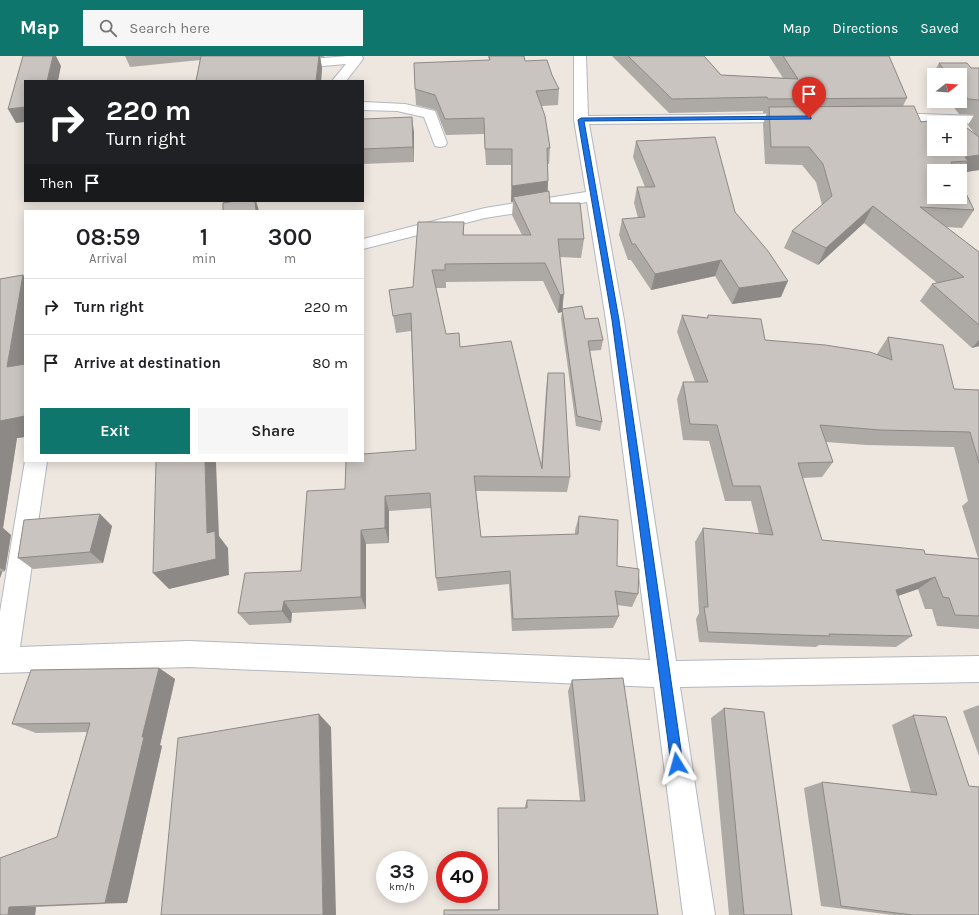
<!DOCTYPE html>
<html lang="en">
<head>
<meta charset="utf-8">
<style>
	:root { --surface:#fff; --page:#f6f6f6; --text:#202124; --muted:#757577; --line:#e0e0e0; --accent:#0f766e }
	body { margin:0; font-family:Karla,sans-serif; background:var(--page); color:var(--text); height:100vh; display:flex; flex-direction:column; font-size:15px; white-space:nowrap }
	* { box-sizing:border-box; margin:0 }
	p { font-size:13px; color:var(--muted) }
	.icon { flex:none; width:22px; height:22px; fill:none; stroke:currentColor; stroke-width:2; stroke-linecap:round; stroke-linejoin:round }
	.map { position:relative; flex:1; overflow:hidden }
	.drawer { position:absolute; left:24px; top:154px; width:340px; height:252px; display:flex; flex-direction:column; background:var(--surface); border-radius:0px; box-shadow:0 2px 10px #0003 }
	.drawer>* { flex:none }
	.banner { position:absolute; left:24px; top:24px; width:340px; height:122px; border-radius:0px; box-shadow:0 2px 10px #0003; background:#202124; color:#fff; overflow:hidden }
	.needle { width:26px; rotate:73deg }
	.controls { position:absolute; left:927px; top:12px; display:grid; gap:8px }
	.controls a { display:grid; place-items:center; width:40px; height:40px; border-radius:0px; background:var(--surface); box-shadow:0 2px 10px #0003; font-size:20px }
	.speed { position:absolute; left:376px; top:795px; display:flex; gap:8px; font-size:20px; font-weight:700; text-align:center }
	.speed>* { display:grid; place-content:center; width:52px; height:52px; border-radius:50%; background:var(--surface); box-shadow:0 2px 10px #0003; line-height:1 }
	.speed small { font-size:10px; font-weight:400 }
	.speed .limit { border:6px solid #d22; background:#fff; color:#111 }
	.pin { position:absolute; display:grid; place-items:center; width:34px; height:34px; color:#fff; margin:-41px -17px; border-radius:50% 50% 50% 0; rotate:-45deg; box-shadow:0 0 4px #0007 }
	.pin .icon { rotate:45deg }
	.me { position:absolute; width:44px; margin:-22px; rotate:352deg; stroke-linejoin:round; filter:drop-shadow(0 0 3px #0008) }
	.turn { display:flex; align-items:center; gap:14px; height:84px; padding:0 16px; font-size:18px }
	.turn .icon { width:52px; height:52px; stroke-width:2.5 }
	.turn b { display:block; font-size:28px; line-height:34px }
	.then { display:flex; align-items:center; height:38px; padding:0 16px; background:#0003; gap:8px; font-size:15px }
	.eta { display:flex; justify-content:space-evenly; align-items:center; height:68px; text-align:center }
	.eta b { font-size:24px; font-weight:600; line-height:28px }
	.button { display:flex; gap:8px; margin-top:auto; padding:8px 16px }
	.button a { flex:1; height:46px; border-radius:0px; background:var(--accent); color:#fff; font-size:16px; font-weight:600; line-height:46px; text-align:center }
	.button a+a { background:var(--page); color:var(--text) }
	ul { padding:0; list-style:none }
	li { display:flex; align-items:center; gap:12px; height:56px; padding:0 16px; border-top:1px solid var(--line) }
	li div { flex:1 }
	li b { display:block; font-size:15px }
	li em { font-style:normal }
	header { display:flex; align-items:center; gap:24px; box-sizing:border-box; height:56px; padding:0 20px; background:var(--accent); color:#fff }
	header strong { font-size:19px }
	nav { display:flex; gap:22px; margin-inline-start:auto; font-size:14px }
	.search { width:280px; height:36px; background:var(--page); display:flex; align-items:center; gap:10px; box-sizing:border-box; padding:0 14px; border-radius:0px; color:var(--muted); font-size:15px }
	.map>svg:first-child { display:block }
</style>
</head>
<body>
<header>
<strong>Map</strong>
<div class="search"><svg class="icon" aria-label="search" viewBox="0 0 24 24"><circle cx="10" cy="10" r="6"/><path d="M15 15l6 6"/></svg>Search here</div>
<nav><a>Map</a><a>Directions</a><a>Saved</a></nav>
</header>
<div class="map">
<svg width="979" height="859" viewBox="0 0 979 859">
	<rect width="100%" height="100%" fill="#eee7e0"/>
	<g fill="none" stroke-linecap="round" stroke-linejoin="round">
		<defs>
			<g id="minor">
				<path d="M348,0H362L363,3L346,25H332L346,8L299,12L288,10L286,7L288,4H299Z"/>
				<path d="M574,0H586L588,60L794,58L799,59L801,62L799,65L794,66L589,68L624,264L676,605L979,600V626L680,631L715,859H683L654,631L189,611L0,617V556L25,405H47L20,591L189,585L650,604L606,264L587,146L485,162L363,193V183L485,152L586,136L574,64Z"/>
				<path d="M363,46L405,48L435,55L447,87L445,90L440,91L435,90L424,61L397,55L363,54Z"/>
				<path d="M890,57L979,60V68L885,64L883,61L885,58Z"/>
			</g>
		</defs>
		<use href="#minor" stroke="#b3b7bf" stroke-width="2"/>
		<use href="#minor" fill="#fff" fill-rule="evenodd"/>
	</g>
	<g fill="#ada9a4" fill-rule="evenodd">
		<path d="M125,0H324V1H320L322,12L321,25H196L200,4L130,11Z"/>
		<path d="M488,0H524L525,5L552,19L559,33L558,49L542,50L550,92L549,108H548V136L550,147L584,183L581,202L560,201L563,253L585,263L603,284L601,294L590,295L602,366L600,375L576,370L561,263L562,256L558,257L543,225L446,226V232H436L446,278L460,291L541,410L546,334L548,317L570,421L567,436L476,435L481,481L575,478V474L579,460L638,538L632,551L617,549L619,560L613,572L512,575L509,528L438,535L436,522L431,452L389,455V487L366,488V553L292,557L291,567L249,569L238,557L301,515L345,433L416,394L411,275L396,277L389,234L413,231L464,166V179H522L512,159L513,146H511V109H486L484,78L446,79L436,54L416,49L415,33L489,4Z"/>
		<path d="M612,0H704L721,19L783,22L769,0H889L907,42L903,50L921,66L934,93L975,78L968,69L974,59L959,58L949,45H960V19H934V26L931,22L939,7L971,12H979V114L960,117V115H934L974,154L962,172L946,171L979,196V290L972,292L920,245L932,228L937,227L864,167L818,209L784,192L792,175L822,149L816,126L802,109L765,108L763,68L767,57H763V55L669,57Z"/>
		<path d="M363,63L414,76V106L363,108Z"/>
		<path d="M636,85L735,156L781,241L732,248L715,220L651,234L631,204H628L619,179L622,163L638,162L634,147L637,131H645L633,101Z"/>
		<path d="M23,219L25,222V381L17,382L3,472L11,479L5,515L2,516L0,522V223Z"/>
		<path d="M682,259L707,262L708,259L765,284L877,299V298L888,281L954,333L979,334V573L937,570L932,553H925L918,533L898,540L912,580L896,591L819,589L816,591L699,586L696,563L699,557L695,486L703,472L759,478L751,445H725L709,385L683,384L677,343L683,326H695L677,276ZM826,386L867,389L954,391L968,445L962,450L978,502L925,498L822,484L803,422L822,421L833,406Z"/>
		<path d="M100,458L112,470L103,507L33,513L18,502Z"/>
		<path d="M159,612L175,623L160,689L162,690L127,847L36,851L35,859H0L57,781L87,676L36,677L12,668Z"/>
		<path d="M572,624L657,852L444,854L498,853V752H525V750L527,744L580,745L568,635Z"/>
		<path d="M979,649V700L963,655Z"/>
		<path d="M724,652L792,859H729L711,662Z"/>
		<path d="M913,659L979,859H893L821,850L804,732L822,726L911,736L892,669Z"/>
	</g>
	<g fill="#8d8986">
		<path d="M53,0H56L61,10L58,25H47Z"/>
		<path d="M319,0H320L322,12L321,25H316Z"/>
		<path d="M25,51V66L16,67L8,53Z"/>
		<path d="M412,61L414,76V106L413,91Z"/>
		<path d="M979,99V114L960,117L968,105L965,101Z"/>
		<path d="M548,125L547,141H513V146H511L512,130Z"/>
		<path d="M255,145H256L259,155H256Z"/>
		<path d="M873,150L864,167L818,209L826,192Z"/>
		<path d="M721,204L715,220L651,234L655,218Z"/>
		<path d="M23,219L25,222V318L7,311Z"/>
		<path d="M788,225L781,241L732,248L739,232Z"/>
		<path d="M564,238L562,254V253V256L558,257L560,239Z"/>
		<path d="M979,284V290L972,292Z"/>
		<path d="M25,360V381L17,382L3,472L11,479L5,515L0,512V365Z"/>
		<path d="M205,405H215L216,407L219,480L228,492L229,519L169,533L153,517L207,477Z"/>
		<path d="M385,440L389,455V487L385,472Z"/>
		<path d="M100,458L112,470L103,507L90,496Z"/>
		<path d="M361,474L366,488V553L361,541Z"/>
		<path d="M0,515L2,516L0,522Z"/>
		<path d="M935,521L918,533L880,546L896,534Z"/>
		<path d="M284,545L292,557L291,567L282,555Z"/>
		<path d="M159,612L175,623L160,689L162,690L127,847H105L142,681Z"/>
		<path d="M319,658L331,671L336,859H323Z"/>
		<path d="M9,851H36L35,859H8Z"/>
	</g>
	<g fill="#c9c4bf" stroke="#8d8986">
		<path d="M23,0H53L47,25H25V51L8,53Z"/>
		<path d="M201,0H319L316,25H196Z"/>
		<path d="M489,0H524L525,5L547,4L552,19L559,33L536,35L545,60L550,92H547L548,125L512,130V93H485L484,62L445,63L435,39L415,33L414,7L490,4Z"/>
		<path d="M628,0H704L721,19L798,23L783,0H889L907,42L768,43L767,41L672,43Z"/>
		<path d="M939,7H967L971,12H979V44L968,43L960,33V19H948Z"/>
		<path d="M914,50L921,66L928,65L934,71V93H960V73L967,72L979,81V99L965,101L968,105L951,106L955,115H934V141H960V125L974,154L920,151L979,196V269L932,228L964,221L873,150L826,192L792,175L832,140L823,108L809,91H771L769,51Z"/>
		<path d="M412,61L413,91L363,93V63Z"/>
		<path d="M715,81L735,156L768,195L788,225L739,232L721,204L655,218L635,188H632L622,163L645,161L637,131H655L636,85Z"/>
		<path d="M549,135L550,147H580L584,183H558L564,238L560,239L545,207L445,208V214H432L446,278L459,277L460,291L511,285L542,413L548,317H564L570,421L474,420L481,481L578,478L579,460L618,464L617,510L639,513L638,538L615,535L619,560L513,563L510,515L436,522L430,437L385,440V472L361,474V541L284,545L282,555L238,557L245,517L301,515L307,435L345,433L346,405H363V398L416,394L411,257L393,260L389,234L413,231L418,166H464L463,179H531L513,141Z"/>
		<path d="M235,145H255L256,155H223V147Z"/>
		<path d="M23,219L7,311L25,308V360L0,365V223Z"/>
		<path d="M582,250L585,263L598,262L603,284L588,285L602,366L577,360L562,253Z"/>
		<path d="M682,259L708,262V259L761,263L765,284L825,289L870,296L892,304L888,281L943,289L954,333L979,334V407L970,376L880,374L820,369L833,406L798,407L822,484L924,494L925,498L979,503V560L955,559L949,542L943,541L935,521L896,534L912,580L829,578L830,580L708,576L704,551H708L703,472L773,479L760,430H733L717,369L690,368L683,326H708Z"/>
		<path d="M156,405H205L207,477L215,475L216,503L153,517Z"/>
		<path d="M100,458L90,496L18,502L24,464Z"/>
		<path d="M159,612L142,681H144L105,847L9,851L8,859H0V802L57,781L90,667L12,668L31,614Z"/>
		<path d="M623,622L658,859H444V854H499L498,752H527V744L585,745L572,624Z"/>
		<path d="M724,652L764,656L792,859H744Z"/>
		<path d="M319,658L323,859H161L178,682Z"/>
		<path d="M913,659L946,661L969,730L979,731V859H913L841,850L822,726L937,739Z"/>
	</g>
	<path fill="#1a73e8" stroke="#114b97" d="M809,60L811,61V63L584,65L619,264L683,708L681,713L677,714L673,713L671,708L612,264L578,64L581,62Z"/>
</svg>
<div class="controls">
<a><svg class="needle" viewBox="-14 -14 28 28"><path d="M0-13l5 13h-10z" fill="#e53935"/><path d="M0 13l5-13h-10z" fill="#757577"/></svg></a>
<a>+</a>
<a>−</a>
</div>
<div class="speed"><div>33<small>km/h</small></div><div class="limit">40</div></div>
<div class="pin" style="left:809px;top:62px;background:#d93025"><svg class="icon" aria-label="arrive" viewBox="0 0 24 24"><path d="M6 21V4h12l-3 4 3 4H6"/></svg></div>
<svg class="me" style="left:677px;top:708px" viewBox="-20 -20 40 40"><path d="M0-17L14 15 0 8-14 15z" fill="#1a73e8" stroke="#fff" stroke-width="4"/></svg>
<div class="banner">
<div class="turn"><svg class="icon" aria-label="right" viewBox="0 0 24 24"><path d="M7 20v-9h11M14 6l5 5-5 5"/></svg><div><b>220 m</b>Turn right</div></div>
<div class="then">Then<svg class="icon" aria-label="arrive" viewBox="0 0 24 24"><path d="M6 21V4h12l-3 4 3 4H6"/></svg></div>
</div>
<section class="drawer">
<div class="eta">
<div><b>08:59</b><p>Arrival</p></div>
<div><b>1</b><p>min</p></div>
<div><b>300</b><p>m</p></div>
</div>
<ul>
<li><svg class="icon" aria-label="right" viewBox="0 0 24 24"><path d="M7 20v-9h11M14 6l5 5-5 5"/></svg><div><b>Turn right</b></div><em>220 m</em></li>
<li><svg class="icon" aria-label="arrive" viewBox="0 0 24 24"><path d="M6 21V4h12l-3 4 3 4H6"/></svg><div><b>Arrive at destination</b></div><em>80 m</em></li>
</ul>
<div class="button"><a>Exit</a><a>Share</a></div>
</section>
</div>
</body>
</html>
